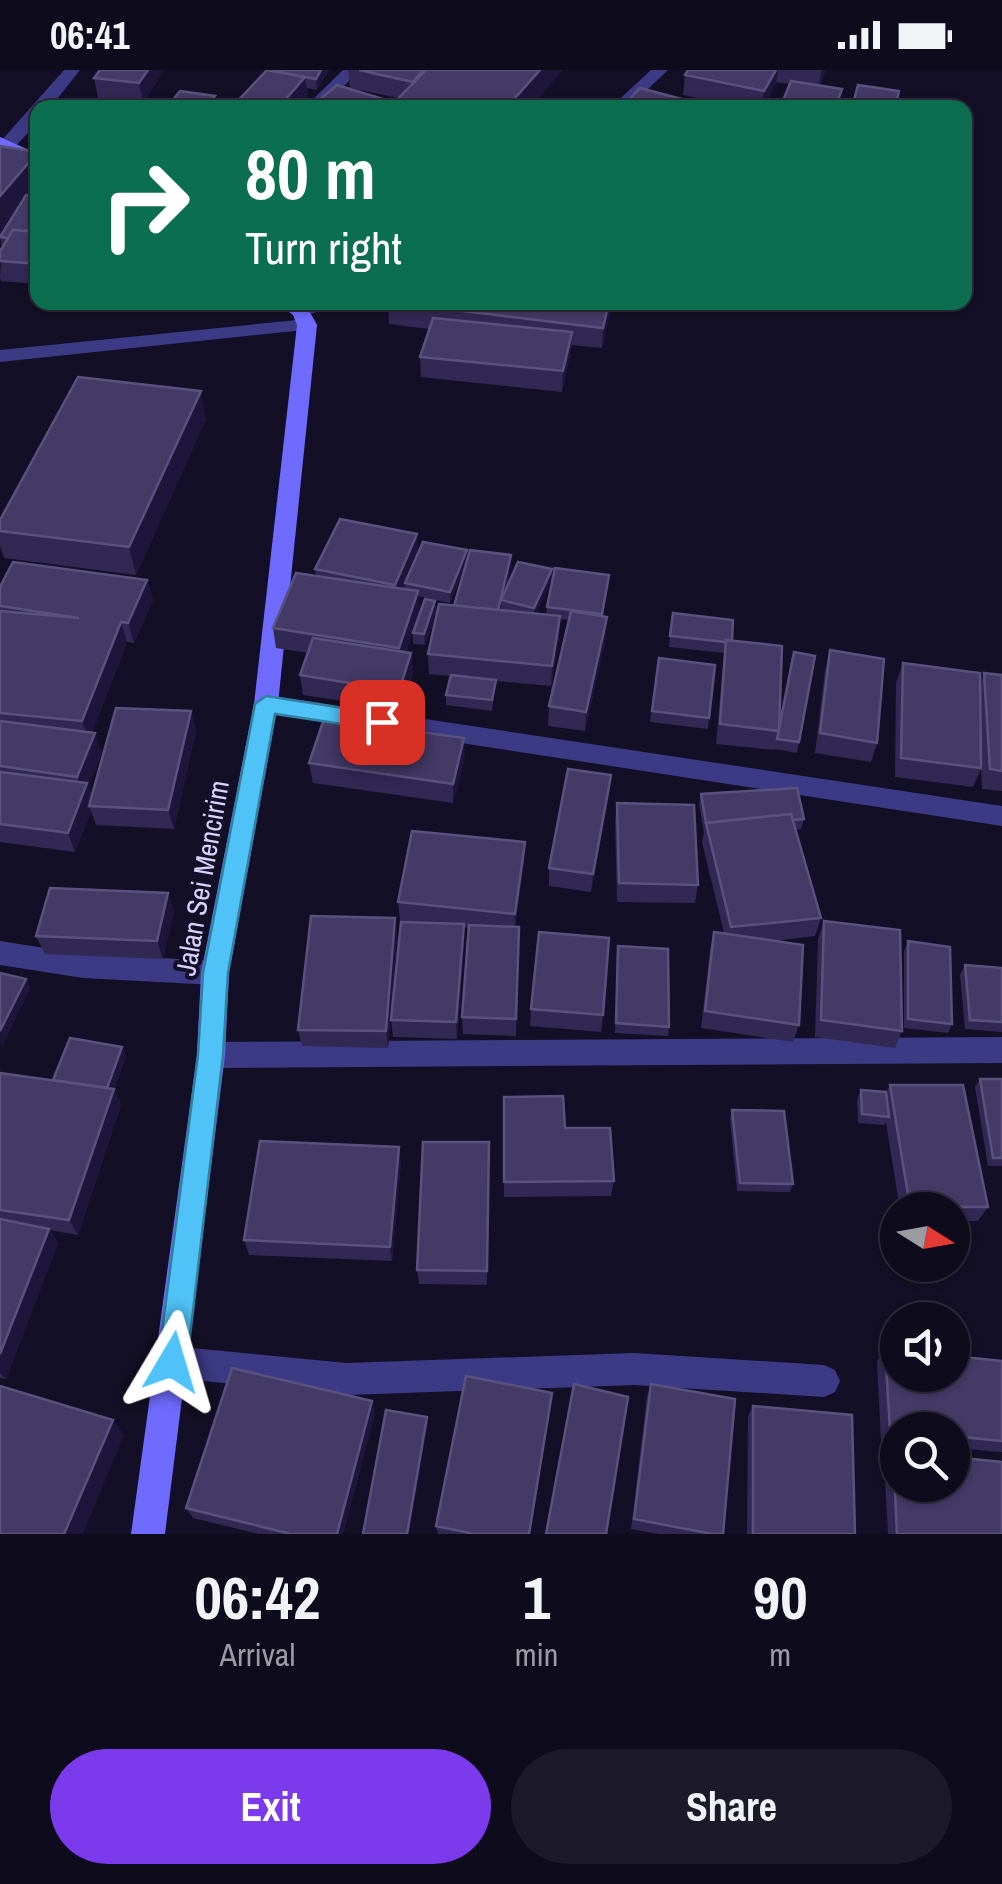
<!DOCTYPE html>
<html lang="en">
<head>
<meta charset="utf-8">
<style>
	:root { --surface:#0e0b1c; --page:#1c1929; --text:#f1f3f6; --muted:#9b9ba3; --line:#2e2b3b; --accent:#7c3aed }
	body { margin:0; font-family:"Archivo Narrow",sans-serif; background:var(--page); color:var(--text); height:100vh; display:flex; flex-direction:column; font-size:38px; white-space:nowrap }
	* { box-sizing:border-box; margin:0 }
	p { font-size:32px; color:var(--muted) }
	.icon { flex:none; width:55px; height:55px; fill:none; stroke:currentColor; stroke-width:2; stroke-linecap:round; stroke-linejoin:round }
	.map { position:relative; height:1464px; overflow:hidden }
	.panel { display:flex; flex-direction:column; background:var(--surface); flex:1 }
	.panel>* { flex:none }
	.guide { position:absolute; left:30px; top:30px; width:942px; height:210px; border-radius:20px; box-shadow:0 2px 8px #0004,0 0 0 2px var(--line); background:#0b6e4f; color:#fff; overflow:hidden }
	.needle { width:65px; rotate:101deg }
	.fabs { position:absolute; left:880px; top:1122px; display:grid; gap:20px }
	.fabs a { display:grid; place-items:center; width:90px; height:90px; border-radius:50%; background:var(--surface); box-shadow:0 2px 8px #0004,0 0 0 2px var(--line); font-size:50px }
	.pin { position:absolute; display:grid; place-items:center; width:85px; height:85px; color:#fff; margin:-42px; border-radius:20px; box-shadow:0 5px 15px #0006 }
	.me { position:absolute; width:110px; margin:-55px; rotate:7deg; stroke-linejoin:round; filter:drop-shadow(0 0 8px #0008) }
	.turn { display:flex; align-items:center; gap:35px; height:210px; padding:0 50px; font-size:45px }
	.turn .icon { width:130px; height:130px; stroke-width:2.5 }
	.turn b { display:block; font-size:70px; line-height:85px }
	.eta { display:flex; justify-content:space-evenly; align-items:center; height:170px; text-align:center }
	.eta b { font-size:60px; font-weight:700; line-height:70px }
	.action { display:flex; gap:20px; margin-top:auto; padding:20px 50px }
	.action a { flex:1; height:115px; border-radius:60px; background:var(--accent); color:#fff; font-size:40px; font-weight:700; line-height:115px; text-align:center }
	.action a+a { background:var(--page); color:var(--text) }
	.status { display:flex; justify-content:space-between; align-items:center; height:70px; padding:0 50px; background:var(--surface); direction:ltr }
	.status svg { height:28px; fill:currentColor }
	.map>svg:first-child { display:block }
</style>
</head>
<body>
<div class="status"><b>06:41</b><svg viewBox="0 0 49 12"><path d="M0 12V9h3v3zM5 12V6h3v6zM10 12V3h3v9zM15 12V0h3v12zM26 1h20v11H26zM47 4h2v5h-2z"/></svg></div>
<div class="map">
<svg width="1002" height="1464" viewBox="0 0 1002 1464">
	<rect width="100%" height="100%" fill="#130f26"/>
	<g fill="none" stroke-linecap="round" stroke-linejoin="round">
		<g fill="#3d3a85" fill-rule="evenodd">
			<path d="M64,0H80L50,38H38V52L13,79H1V71Z"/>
			<path d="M343,0H360L322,38H304Z"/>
			<path d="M307,249L317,255L314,259L0,292V280Z"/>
		</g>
		<g fill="#3d3a85" fill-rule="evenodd">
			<path d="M651,0H668L628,38H610Z"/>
			<path d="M311,232H341L301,248L292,242Z"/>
			<path d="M266,625L1002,736V756L266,643L254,634Z"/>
			<path d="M0,871L83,884L215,891L225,895L229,903L225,911L215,915L83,908L0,895Z"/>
			<path d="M1002,967V993L211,998L201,994L197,985L201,976L211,972Z"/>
			<path d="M172,1276L346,1293L634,1283L824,1295L835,1300L840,1311L835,1322L824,1327L634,1315L346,1325L172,1308L161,1303L156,1292L161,1281Z"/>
		</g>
		<g fill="#6f6bff" fill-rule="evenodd">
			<path d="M0,67L38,84V96L0,79Z"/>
			<path d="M276,232C299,232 307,234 317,255L278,634L229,903L225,985L165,1464H131L197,985L201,903L254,634L297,255L293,245Z"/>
		</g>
	</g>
	<g fill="#312854">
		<path d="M100,0H164L143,33L98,28L94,8Z"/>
		<path d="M267,0H329L317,20L307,18L308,27L298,38H231Z"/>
		<path d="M348,0H563L393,32L398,28L350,18Z"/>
		<path d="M688,0H826L820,15L840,30L790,14L776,12L763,38H743L683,25L685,5Z"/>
		<path d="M0,76L38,120L32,126L38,127V214L1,211L0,208L2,178L0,165L4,159L0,164Z"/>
		<path d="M388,232L611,239L602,278L572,275L562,322L421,307L420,287L429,259L389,254Z"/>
		<path d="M206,349L136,505L4,488L0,476V450Z"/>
		<path d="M467,480V488L511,496L506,519L552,499L551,510L536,544L546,545L547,537L609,505L603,546L606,567L585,661L548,656L549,636L569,550L560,549L559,567L551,616L496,611L492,641L446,635V625L450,606L429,604L428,584L454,536L465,496L450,533L418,526L419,541L406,582L411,583L413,603L401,640L303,625L300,605L308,583L276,578L273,558L316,506L315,499L418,482Z"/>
		<path d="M147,510L153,530L134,573L127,572L92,663L102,683L88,716L92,726L191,641L196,661L174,759L96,755L91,741L75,782L0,772V517Z"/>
		<path d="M435,531L436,542L425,575L413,574V563Z"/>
		<path d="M670,566L732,571L779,656L799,672L797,683L775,679L774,680L716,674L724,583L669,577Z"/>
		<path d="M830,580L877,673L871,692L815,683L825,600Z"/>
		<path d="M659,588L709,648L708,659L650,652Z"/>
		<path d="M903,593L980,615L984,603L1002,605V721L982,719L981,699L973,717L895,707L896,613Z"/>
		<path d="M465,688L453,733L313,713L309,693Z"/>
		<path d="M611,705L609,724L591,822L549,816V798Z"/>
		<path d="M701,724L804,749L801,759L795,760L821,848L815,866L774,871L799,955L793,972L701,958L710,880L714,862L724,863L702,772L704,763L699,734Z"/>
		<path d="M617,733L698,815L695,833L617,832L615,752Z"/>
		<path d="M525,772L524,791L515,857H519L516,966L463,964L462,947L469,858L464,857V872L457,969L393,967L391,950L423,853L400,851L398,832Z"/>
		<path d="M174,841L163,889L45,884L36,866Z"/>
		<path d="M824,851L902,961L895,978L815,967L818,869Z"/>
		<path d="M397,866L388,978L302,976L298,960Z"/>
		<path d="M908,871L952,954L948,963L904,958V881Z"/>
		<path d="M618,876L669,957L668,966L615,963Z"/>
		<path d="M965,895L1002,898V962L965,959L960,905Z"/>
		<path d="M531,939L603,945L601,962L530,956Z"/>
		<path d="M122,977L126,986L114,1020L121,1035L78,1165L50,1160L58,1173L6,1309L0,1308V1003L53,1010Z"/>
		<path d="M980,1009H1002V1096H988L975,1017Z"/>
		<path d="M890,1015L988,1137L978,1151H952V1140H900L886,1053L884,1055L858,1053L857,1029L861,1020L886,1022Z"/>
		<path d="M504,1027L565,1058L614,1111L611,1126L504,1127Z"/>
		<path d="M732,1040L793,1114L790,1122L737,1121L730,1049Z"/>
		<path d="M489,1072L487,1215L419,1214L417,1200Z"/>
		<path d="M401,1092L392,1191L249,1185L244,1170Z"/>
		<path d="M885,1279L1002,1291V1382L952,1378V1360H898V1373L881,1371L877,1291Z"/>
		<path d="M651,1314L723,1464H659L631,1459L647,1326Z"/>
		<path d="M552,1323L530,1464H438L436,1456Z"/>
		<path d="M753,1336L855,1464H747L748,1347Z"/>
		<path d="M375,1343L343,1464H259L193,1448L186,1438Z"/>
		<path d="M893,1380L1002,1464H888L884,1391Z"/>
	</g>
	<g fill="#1d163a">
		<path d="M148,0H164L143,33L139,13Z"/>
		<path d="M321,0H329L317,20L316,9Z"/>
		<path d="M540,0H563L530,38H506Z"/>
		<path d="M776,0H778L776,14L763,38H761L764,21Z"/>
		<path d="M822,0H826L818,19Z"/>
		<path d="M305,7L308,27L298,38H278Z"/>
		<path d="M215,26L216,38H206Z"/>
		<path d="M38,84V120L0,164V126Z"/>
		<path d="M609,232H611V239L602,278L603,258Z"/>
		<path d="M572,262L571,283L562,322L563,301Z"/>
		<path d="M201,321L206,349L136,505L129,477Z"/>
		<path d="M417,464L418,485L397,535L395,515Z"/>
		<path d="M467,480V491L450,533V522Z"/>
		<path d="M511,485V496L503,531L501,530V539L497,555V544Z"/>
		<path d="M552,499L551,510L534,549V538Z"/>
		<path d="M147,510L153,530L134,573L128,553Z"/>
		<path d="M418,521L419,541L400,598L399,578Z"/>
		<path d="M435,531L436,542L425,575L424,564Z"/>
		<path d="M560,546L559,567L551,616L552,596Z"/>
		<path d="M607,547L606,567L585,661L586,642Z"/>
		<path d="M121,552L127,572L89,671L82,651Z"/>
		<path d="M411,583L413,603L401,640L399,621Z"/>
		<path d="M191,641L196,661L174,759L168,740Z"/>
		<path d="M95,663L102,683L88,716L94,732L89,736L91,741L75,782L68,763L83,723L77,707Z"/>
		<path d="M464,668L465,688L453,733V714Z"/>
		<path d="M611,705L609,724L591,822L593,804Z"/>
		<path d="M525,772L524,791L514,862L515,844Z"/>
		<path d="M168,823L174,841L163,889L157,871Z"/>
		<path d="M395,848L397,866L388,978L386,961Z"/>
		<path d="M464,854V872L457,969L456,952Z"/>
		<path d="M26,909L31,918L1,979L0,961Z"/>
		<path d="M122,977L126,986L114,1020L121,1035L78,1165L69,1150L107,1020Z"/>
		<path d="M399,1077L401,1092L392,1191L390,1177Z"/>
		<path d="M49,1159L58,1173L6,1309L0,1303V1284Z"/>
		<path d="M372,1331L375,1343L343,1464H337Z"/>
		<path d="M427,1347L428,1353L409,1464H407Z"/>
		<path d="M113,1350L124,1365L83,1464H64Z"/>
	</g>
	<g fill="#433a66" stroke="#5a527e" stroke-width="2.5">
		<path d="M100,0H148L139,13L94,8Z"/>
		<path d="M267,0L305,7L278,38H231Z"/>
		<path d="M268,0H321L316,9Z"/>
		<path d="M359,0H423L413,12Z"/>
		<path d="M426,0H540L506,38H389Z"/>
		<path d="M688,0H776L764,21L685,5Z"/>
		<path d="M791,11L842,19L835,38H780Z"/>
		<path d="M337,15L393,32L387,38H310Z"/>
		<path d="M858,15L899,21L895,38H852Z"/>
		<path d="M640,18L708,36L706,38H622Z"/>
		<path d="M180,21L215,26L206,38L167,37Z"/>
		<path d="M0,76L38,82L0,126Z"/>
		<path d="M26,125L38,127V153L32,161L13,160L8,168L0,167Z"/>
		<path d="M13,160L38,162V194L0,191V181Z"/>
		<path d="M388,232H609L603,258Z"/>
		<path d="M433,248L572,262L563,301L420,287Z"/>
		<path d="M78,307L201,321L129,477L0,461V450Z"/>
		<path d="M340,449L417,464L395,515L315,499Z"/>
		<path d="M423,472L467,480L450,522L405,513Z"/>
		<path d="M470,480L511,485L498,540L454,536Z"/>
		<path d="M13,492L147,510L128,553L121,552L82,651L0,643V541L79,548L0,536V517Z"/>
		<path d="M518,492L552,499L534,538L501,530Z"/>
		<path d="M555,498L609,505L602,544L547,537Z"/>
		<path d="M296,503L418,521L399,578L273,558Z"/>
		<path d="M425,529L435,531L424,564L413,563Z"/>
		<path d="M439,534L560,546L552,596L428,584Z"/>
		<path d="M571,541L607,547L586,642L549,636Z"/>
		<path d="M673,543L733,550L732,571L726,570V572L670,566Z"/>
		<path d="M313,568L411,583L399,621L300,605Z"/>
		<path d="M726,570L782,576L779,661L720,654Z"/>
		<path d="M830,580L884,589L877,673L820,663Z"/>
		<path d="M794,582L815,586L799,672L777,669Z"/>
		<path d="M659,588L715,595L709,648L652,641Z"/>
		<path d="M903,593L980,603L981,698L901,688Z"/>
		<path d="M984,603L1002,605V701L990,699Z"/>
		<path d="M451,605L496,610L492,630L446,625Z"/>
		<path d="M116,638L191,641L168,740L89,736Z"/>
		<path d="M324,649L464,668L453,714L309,693Z"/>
		<path d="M0,651L95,663L77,707L0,696Z"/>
		<path d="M568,699L611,705L593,804L549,798Z"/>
		<path d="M0,702L87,713L68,763L0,754Z"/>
		<path d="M797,718L804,749L792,750L791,744L706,753L701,724Z"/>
		<path d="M617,733L694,735L698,815L619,813Z"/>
		<path d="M791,744L821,848L731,857L706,753Z"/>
		<path d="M412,761L525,772L515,844L398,832Z"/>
		<path d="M50,818L168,823L157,871L36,866Z"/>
		<path d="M311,846L395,848L386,961L298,960Z"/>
		<path d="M824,851L900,860L902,961L821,950Z"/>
		<path d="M401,852L464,854L456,952L391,950Z"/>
		<path d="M469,855L519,857L516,949L462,947Z"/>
		<path d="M539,862L609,868L603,945L531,939Z"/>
		<path d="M714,862L803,875L799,955L705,941Z"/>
		<path d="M908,871L950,877L952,954L908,949Z"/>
		<path d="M618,876L668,879L669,957L616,953Z"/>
		<path d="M965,895L1002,898V952L970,950Z"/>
		<path d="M0,903L26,909L0,961Z"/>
		<path d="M70,968L122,977L107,1018L53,1010Z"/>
		<path d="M0,1003L114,1019L69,1150L0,1140Z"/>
		<path d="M980,1009H1002V1088H993Z"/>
		<path d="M890,1015H963L988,1137H910Z"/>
		<path d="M861,1020L886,1022L889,1047L862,1044Z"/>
		<path d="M563,1026L565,1058H610L614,1111L504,1112V1027Z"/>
		<path d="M732,1040L784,1041L793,1114L740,1113Z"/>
		<path d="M260,1071L399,1077L390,1177L244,1170Z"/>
		<path d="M423,1072H489L487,1201L417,1200Z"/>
		<path d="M0,1149L49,1159L0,1284Z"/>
		<path d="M885,1279L898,1280V1305H952V1286L1002,1291V1371L952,1366V1360H890Z"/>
		<path d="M232,1298L372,1331L337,1464H291L186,1438Z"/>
		<path d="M466,1306L552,1323L529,1464H474L436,1456Z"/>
		<path d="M574,1314L628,1327L606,1464H546Z"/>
		<path d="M651,1314L735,1329L723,1464H712L634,1449Z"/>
		<path d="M0,1316L113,1350L64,1464H0Z"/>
		<path d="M753,1336L852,1345L855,1464H753Z"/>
		<path d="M386,1340L427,1347L407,1464H363Z"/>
		<path d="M893,1380H898V1415H952V1387L1002,1392V1464H897Z"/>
	</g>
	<path fill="#4fc3f7" stroke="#337fa1" stroke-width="2.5" d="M266,626L382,644L393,652L382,660L275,644L228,903L223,985L187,1292L183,1302L172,1306L162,1302L158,1292L198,985L203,903L255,634Z"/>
	<g text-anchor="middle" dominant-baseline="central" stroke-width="8" stroke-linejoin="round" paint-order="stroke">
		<g font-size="28" fill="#d9d4ff" stroke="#130f26">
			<text transform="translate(202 808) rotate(-80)">Jalan Sei Mencirim</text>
		</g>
	</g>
</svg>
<div class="fabs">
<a><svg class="needle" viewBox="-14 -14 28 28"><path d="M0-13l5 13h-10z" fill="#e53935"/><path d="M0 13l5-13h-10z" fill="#9b9ba3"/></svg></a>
<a><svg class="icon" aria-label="sound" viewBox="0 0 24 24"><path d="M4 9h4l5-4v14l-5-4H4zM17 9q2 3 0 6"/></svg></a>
<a><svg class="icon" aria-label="search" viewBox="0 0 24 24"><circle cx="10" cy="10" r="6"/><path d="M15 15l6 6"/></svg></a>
</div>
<div class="pin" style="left:382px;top:652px;background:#d93025"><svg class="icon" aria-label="arrive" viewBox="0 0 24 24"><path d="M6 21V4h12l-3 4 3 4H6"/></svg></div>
<svg class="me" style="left:172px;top:1292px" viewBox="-20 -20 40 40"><path d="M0-17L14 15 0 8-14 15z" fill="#4fc3f7" stroke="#fff" stroke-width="4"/></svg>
<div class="guide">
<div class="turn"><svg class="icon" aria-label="right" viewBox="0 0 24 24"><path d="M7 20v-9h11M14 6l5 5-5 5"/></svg><div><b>80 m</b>Turn right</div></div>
</div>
</div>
<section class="panel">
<div class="eta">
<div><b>06:42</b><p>Arrival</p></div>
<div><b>1</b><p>min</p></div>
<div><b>90</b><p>m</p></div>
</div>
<div class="action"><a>Exit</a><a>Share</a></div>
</section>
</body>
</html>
